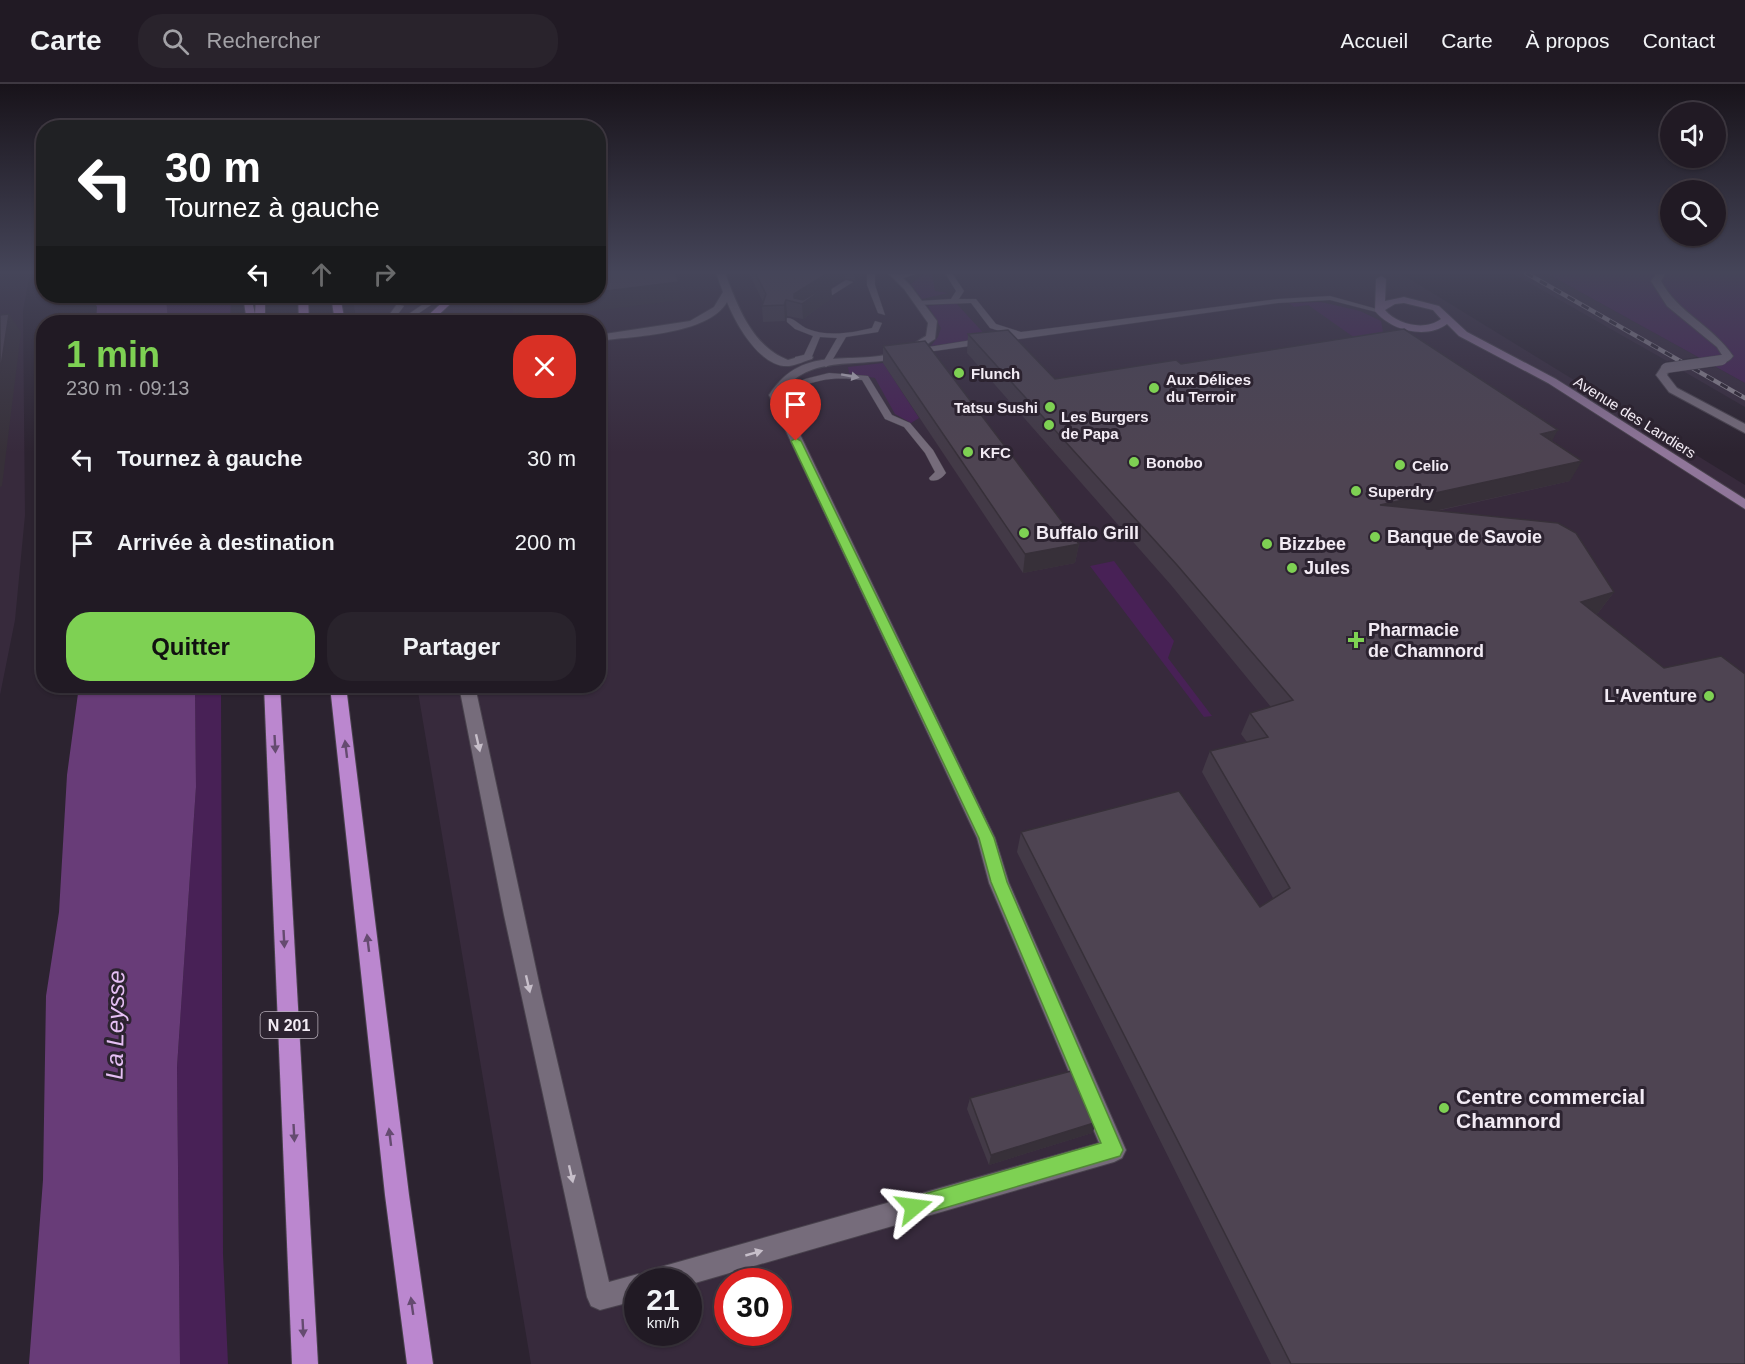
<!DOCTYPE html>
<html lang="fr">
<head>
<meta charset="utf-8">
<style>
	:root { --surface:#211a24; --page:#29232c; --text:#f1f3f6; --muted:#a2a1a6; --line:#3e3841; --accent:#7ed153 }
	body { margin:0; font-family:Helvetica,sans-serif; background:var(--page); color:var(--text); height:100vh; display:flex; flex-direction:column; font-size:22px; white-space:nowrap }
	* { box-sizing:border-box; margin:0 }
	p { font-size:20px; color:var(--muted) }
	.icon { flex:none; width:33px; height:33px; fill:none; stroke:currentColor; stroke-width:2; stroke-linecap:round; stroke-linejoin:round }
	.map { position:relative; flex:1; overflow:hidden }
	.sheet { position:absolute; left:36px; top:231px; width:570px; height:378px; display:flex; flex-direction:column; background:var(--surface); border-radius:24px; box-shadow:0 2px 4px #0004,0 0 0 2px var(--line) }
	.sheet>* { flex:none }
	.banner { position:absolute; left:36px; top:36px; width:570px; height:183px; border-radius:24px; box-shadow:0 2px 4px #0004,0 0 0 2px var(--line); background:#202124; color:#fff; overflow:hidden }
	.tools { position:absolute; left:1660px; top:18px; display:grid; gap:12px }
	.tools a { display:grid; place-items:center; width:66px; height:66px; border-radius:50%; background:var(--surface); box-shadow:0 2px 4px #0004,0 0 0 2px var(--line); font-size:30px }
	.speed { position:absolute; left:624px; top:1184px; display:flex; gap:12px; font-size:30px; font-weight:700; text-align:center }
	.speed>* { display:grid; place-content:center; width:78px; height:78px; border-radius:50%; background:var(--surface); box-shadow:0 2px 4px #0004,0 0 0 2px var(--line); line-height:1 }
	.speed small { font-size:15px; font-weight:400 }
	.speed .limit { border:9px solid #d22; background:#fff; color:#111 }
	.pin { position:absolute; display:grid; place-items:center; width:51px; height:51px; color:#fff; margin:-62px -26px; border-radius:50% 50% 50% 0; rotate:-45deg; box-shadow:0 0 6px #0007 }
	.pin .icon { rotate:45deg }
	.me { position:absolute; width:66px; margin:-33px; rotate:74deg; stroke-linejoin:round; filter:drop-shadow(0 0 4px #0008) }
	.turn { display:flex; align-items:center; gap:21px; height:126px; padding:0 30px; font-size:27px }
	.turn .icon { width:78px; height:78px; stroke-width:2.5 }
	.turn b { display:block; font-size:42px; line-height:51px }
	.lanes { display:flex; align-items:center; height:57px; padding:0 30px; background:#0003; justify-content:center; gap:30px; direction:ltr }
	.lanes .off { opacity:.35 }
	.round { display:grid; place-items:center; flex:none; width:63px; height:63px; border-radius:24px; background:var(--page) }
	.summary { display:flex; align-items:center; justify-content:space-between; height:102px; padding:0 30px }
	h1 { font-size:36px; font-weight:600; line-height:45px; color:var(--accent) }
	.cta { display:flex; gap:12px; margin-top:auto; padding:12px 30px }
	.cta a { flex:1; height:69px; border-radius:24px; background:var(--accent); color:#111; font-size:24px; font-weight:600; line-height:69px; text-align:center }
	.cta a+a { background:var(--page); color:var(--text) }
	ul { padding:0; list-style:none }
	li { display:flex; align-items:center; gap:18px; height:84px; padding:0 30px }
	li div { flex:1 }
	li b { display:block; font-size:22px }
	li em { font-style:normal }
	header { display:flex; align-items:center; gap:36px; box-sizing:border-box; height:84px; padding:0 30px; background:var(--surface); border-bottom:2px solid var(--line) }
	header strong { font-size:28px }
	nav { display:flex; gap:33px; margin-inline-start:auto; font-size:21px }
	.search { width:420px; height:54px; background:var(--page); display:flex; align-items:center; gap:15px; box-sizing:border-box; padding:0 21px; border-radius:24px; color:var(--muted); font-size:22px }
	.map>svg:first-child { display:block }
</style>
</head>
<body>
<header>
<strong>Carte</strong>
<div class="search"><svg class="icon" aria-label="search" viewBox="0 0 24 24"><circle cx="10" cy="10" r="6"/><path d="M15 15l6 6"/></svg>Rechercher</div>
<nav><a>Accueil</a><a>Carte</a><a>À propos</a><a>Contact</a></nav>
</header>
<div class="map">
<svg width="1745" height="1280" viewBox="0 0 1745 1280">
	<rect width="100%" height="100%" fill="#2c2330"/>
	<g fill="#372a3c" fill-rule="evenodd">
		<path d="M0,189H30L23,227L25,431L15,536L0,611Z"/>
		<path d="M599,189H1400L1745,401V1280H531L417,602H598V238H357L352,212H598ZM638,1197H688V1248H638ZM728,1197H778V1248H728Z"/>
		<path d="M1512,189H1546L1698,273L1667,277Z"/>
		<path d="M1716,283L1745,299V323L1683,287Z"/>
	</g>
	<g fill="#482156">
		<path d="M925,189H932L935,207L948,209L922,215L911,200Z"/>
		<path d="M1546,189H1745V299Z"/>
		<path d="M166,212H231L230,238H168Z"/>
		<path d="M1321,218L1360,227L1381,237L1383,248L1355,254L1308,221L1294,223L1289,219Z"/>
		<path d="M956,219L988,254L931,262L938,253L941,244L928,222Z"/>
		<path d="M883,279L919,334L911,339L895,330L875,294L849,289L848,283Z"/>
		<path d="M1114,477L1174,557L1168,574L1212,632L1204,633L1090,482Z"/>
		<path d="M195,602H221L223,1170L228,1280H180L177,983L196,703Z"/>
	</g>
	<g fill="#683c78">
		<path d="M92,212H166L168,238H96L97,223Z"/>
		<path d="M79,602H195L196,703L177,983L180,1280H29L43,1096L46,912L59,828L67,691Z"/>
	</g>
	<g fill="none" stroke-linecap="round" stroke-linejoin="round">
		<defs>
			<g id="service">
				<path d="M867,189H875V201L885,231L878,229L867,201Z"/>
				<path d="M905,189H918L898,196L894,194Z"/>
				<path d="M945,189H952L964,207L959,215H976L996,240L1021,248L1278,215L1330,212L1384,227L1380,229L1330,216L1278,219L913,270L912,268L916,265L1009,250L990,244L971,219L916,221L915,219L919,217L951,215L956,207Z"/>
				<path d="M846,196L853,198L818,220L811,218Z"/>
				<path d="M435,212H444L406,238H397Z"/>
				<path d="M397,220L404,222L392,238H384Z"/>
				<path d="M787,234C795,234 800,242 808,245C827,253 852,249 872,244L875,237L882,239L878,248L846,253L830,280L826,283L822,280L837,254L820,253L811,275L795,277V273L804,271L813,252L795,245L787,238Z"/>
				<path d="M829,289L868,292L892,331L910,339L933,366L946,389C942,394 937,398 930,396L929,394L935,388L925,369L904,343L885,335L862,296C840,293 821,294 801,303C792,307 779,317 770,311L805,295Z"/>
			</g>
			<g id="minor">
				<path d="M716,189H725C738,223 752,262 788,276L808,270L813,273L812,275C805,277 797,281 789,282C760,284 736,240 727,218C708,251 633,252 598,257V251L690,237L714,223L723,208Z"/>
				<path d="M888,189H898L910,201L937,237L935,255C925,261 917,269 906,272C864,286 808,267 781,311L995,754L1009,799L1126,1066L1122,1074L1114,1078L688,1201V1197H638V1216L600,1226L591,1222L587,1213L504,831L459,602H475L541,908L609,1198L638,1190L646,1193L648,1188L657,1184L1099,1059L989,799L977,754L769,311C805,256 853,285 902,266C911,263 918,256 926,252L928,239L904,205Z"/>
				<path d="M1657,189H1666L1661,197C1678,229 1713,242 1733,272C1730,277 1724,280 1718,278L1717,276L1722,271L1717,263L1667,222L1651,197Z"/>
				<path d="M1662,282L1671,284L1667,291L1677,304L1745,340V349L1669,308L1656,291Z"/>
			</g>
			<path id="secondary" d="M1381,192L1386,195L1385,217L1404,213L1439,222L1467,248L1556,295L1745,415V425L1548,299L1459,252L1447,240C1426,256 1390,246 1375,227L1376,195ZM1404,219L1433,226L1441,235C1425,247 1398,241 1385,226L1395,220Z"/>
			<g id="trunk">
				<path d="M243,212H251L255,230L256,212H265V238H247Z"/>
				<path d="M298,212H308L309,238H299Z"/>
				<path d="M331,212H340L345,238H335Z"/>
				<path d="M449,212H459L431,238H421Z"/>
				<path d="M264,602H280L318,1280H292Z"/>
				<path d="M330,602H346L409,1111L433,1280H407L385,1111Z"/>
			</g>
		</defs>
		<use href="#service" stroke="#49424d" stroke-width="1"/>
		<use href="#minor" stroke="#49424d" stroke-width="2"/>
		<use href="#secondary" stroke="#49424d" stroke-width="2"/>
		<use href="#trunk" stroke="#49424d" stroke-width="2"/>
		<use href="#service" fill="#766c7b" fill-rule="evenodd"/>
		<use href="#minor" fill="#766c7b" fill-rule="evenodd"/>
		<use href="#secondary" fill="#90769a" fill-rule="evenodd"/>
		<use href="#trunk" fill="#bb87cf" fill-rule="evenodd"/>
		<defs>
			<path id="rail" d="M1526,189L1745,314"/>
		</defs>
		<use href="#rail" stroke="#958d98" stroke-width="4.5"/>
		<use href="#rail" stroke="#2c2330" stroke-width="3" stroke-dasharray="8" stroke-linecap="butt"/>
		<defs>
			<path id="minor-bridge" d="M1666,284L1722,276"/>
		</defs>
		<use href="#minor-bridge" stroke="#49424d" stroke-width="11" stroke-linecap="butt"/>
		<use href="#minor-bridge" stroke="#766c7b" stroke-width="10"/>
	</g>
	<g fill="#433a47">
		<path d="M749,189H862V191L855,197L845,194L831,202L832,214L803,235L787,232L785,237L763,238L762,222L763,218Z"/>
		<path d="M383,212H430V213L422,218L406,221L396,218L387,224Z"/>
		<path d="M968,250L1055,295L1181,280L1552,357L1570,397L1437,427L1614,508L1598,529L1596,530L1745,1280H1271L1017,768L1021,748L1260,823L1273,814L1202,688L1210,667L1247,658L1241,650L1250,629L1271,623L1171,501L967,269Z"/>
		<path d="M883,262L1079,460L1075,479L1023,489L883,279Z"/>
		<path d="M970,1014L1097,1038L1092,1049L989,1081L967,1025Z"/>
	</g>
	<g fill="#373039">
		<path d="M828,189H845V194L831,202L832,214L803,235L802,220L794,218V210Z"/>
		<path d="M855,189H862V191L855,197Z"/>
		<path d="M679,198L681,216L516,237L511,219L572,212H598V208Z"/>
		<path d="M388,212H394L396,218L387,224L384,214Z"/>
		<path d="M402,212H430V213L422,218L406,221Z"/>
		<path d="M786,216L787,232L785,237L784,221Z"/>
		<path d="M9,230L21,248L2,402L0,403V289Z"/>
		<path d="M1558,346L1547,366L1541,350Z"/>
		<path d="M1582,377L1570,397L1371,441L1380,421Z"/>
		<path d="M1079,460L1075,479L1023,489L1025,470Z"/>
		<path d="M1614,508L1598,529L1566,539L1581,518Z"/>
		<path d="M1097,1038L1092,1049L989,1081L991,1071Z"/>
	</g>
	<g fill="#4e4452" stroke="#373039" stroke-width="1.5">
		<path d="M598,189H675L679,198L598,208Z"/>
		<path d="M755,189H828L794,210V214L803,216L831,199L802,220L786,216L784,221L762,222L766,210Z"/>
		<path d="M511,212H572L511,219Z"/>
		<path d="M9,230L0,289V231Z"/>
		<path d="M1404,245L1558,346L1541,350L1582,377L1380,421L1558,439L1576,449L1614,508L1581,518L1664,584L1721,572L1745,590V1280H1291L1021,748L1179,707L1260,823L1290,804L1210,667L1268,653L1250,629L1293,616L1177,481L968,250L1008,246L1055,295L1176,276L1181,280Z"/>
		<path d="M925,257L1079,460L1025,470L883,262Z"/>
		<path d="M1075,986L1097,1038L991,1071L970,1014Z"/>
	</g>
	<defs><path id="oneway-solid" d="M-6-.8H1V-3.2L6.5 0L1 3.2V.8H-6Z" transform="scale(1.5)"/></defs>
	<g fill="#c7bfca">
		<use href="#oneway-solid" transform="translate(850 292) rotate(10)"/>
		<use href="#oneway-solid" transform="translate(478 659) rotate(77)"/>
		<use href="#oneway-solid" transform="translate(528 900) rotate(77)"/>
		<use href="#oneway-solid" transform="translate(571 1090) rotate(77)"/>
		<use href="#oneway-solid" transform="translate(754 1169) rotate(-16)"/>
	</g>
	<g fill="#654b70">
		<use href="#oneway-solid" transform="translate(275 660) rotate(87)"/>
		<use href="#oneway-solid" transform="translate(346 665) rotate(-97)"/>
		<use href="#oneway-solid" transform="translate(284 855) rotate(87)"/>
		<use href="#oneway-solid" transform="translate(368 859) rotate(-97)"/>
		<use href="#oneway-solid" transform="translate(294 1049) rotate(87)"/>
		<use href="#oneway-solid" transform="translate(390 1053) rotate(-97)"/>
		<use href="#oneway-solid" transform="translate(412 1222) rotate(-98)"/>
		<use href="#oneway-solid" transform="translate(303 1244) rotate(87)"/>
	</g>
	<linearGradient id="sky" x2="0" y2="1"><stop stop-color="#18131a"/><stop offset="0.51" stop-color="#454559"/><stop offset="1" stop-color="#454559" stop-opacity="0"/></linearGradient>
	<rect width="1745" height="369" fill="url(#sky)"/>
	<path fill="#7ed153" stroke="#528836" stroke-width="1.5" d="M796,354L801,357L994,754L1007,798L1123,1066L1120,1072L914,1133L907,1130L904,1123L907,1116L914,1113L1101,1059L991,798L979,754L791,357Z"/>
	<g fill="#7ed153" stroke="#2c2330" stroke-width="2">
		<circle cx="959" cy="289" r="6"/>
		<circle cx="1154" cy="304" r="6"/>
		<circle cx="1050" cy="323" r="6"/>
		<circle cx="1049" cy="341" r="6"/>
		<circle cx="968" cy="368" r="6"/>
		<circle cx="1134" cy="378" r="6"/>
		<circle cx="1400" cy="381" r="6"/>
		<circle cx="1356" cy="407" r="6"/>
		<circle cx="1024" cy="449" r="6"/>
		<circle cx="1375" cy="453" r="6"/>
		<circle cx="1267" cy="460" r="6"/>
		<circle cx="1292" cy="484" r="6"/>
		<path d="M1353 547h6v6h6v6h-6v6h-6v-6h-6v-6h6z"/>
		<circle cx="1709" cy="612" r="6"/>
		<circle cx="1444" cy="1024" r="6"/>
	</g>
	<g text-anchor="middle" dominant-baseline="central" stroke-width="6" stroke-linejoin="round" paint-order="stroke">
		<g font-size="15" font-weight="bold" fill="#f2ebf4" stroke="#2c2330" text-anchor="start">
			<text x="971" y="289">Flunch</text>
			<text x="1166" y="295">Aux Délices<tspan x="1166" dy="17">du Terroir</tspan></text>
			<text x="1038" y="323" text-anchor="end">Tatsu Sushi</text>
			<text x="1061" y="332">Les Burgers<tspan x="1061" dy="17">de Papa</tspan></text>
			<text x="980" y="368">KFC</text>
			<text x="1146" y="378">Bonobo</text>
			<text x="1412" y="381">Celio</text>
			<text x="1368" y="407">Superdry</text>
		</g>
		<g font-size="15" fill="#f2ebf4" stroke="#2c2330">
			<text transform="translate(1635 333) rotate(32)">Avenue des Landiers</text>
		</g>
		<rect fill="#2c2330" stroke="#b7afb9" stroke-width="1.5" x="260.5" y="928" width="57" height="26" rx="4.5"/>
		<g font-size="16" font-weight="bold" fill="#f2ebf4">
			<text x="289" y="941">N 201</text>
		</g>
		<g font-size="18" font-weight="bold" fill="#f2ebf4" stroke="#2c2330" text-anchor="start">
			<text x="1036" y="449">Buffalo Grill</text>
			<text x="1387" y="453">Banque de Savoie</text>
			<text x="1279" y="460">Bizzbee</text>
			<text x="1304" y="484">Jules</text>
			<text x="1368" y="546">Pharmacie<tspan x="1368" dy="21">de Chamnord</tspan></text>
			<text x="1697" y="612" text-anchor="end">L'Aventure</text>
		</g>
		<g font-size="21" font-weight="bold" fill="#f2ebf4" stroke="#2c2330" text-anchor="start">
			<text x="1456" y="1012">Centre commercial<tspan x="1456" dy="24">Chamnord</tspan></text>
		</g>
		<g font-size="24" font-style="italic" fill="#e5bff4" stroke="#2c2330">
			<text transform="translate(115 941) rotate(-89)">La Leysse</text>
		</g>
	</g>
</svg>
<div class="tools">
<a><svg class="icon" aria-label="sound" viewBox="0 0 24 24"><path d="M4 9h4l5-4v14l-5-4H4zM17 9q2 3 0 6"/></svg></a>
<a><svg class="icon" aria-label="search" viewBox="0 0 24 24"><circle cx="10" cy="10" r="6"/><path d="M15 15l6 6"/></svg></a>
</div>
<div class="speed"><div>21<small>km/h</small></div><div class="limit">30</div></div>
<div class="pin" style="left:796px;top:357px;background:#d93025"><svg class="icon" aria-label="arrive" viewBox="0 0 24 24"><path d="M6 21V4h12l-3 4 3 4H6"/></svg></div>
<svg class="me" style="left:914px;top:1123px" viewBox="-20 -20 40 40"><path d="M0-17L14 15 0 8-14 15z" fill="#7ed153" stroke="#fff" stroke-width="4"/></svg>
<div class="banner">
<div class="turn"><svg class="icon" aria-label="left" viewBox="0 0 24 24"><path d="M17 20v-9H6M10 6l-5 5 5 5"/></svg><div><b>30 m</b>Tournez à gauche</div></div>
<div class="lanes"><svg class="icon" aria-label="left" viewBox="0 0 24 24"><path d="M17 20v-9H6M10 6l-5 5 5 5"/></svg><svg class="icon off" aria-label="ahead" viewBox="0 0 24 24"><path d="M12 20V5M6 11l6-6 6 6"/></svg><svg class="icon off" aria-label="right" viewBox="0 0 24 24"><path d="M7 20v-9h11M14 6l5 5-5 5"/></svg></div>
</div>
<section class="sheet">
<div class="summary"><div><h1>1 min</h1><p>230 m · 09:13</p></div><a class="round" style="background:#d93025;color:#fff"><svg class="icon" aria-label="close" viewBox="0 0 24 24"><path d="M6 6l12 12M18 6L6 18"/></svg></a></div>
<ul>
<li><svg class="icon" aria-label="left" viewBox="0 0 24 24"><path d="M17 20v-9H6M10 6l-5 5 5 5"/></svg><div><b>Tournez à gauche</b></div><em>30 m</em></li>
<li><svg class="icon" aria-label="arrive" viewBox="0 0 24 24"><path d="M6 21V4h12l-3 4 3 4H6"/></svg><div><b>Arrivée à destination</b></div><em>200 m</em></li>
</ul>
<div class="cta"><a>Quitter</a><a>Partager</a></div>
</section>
</div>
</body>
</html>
